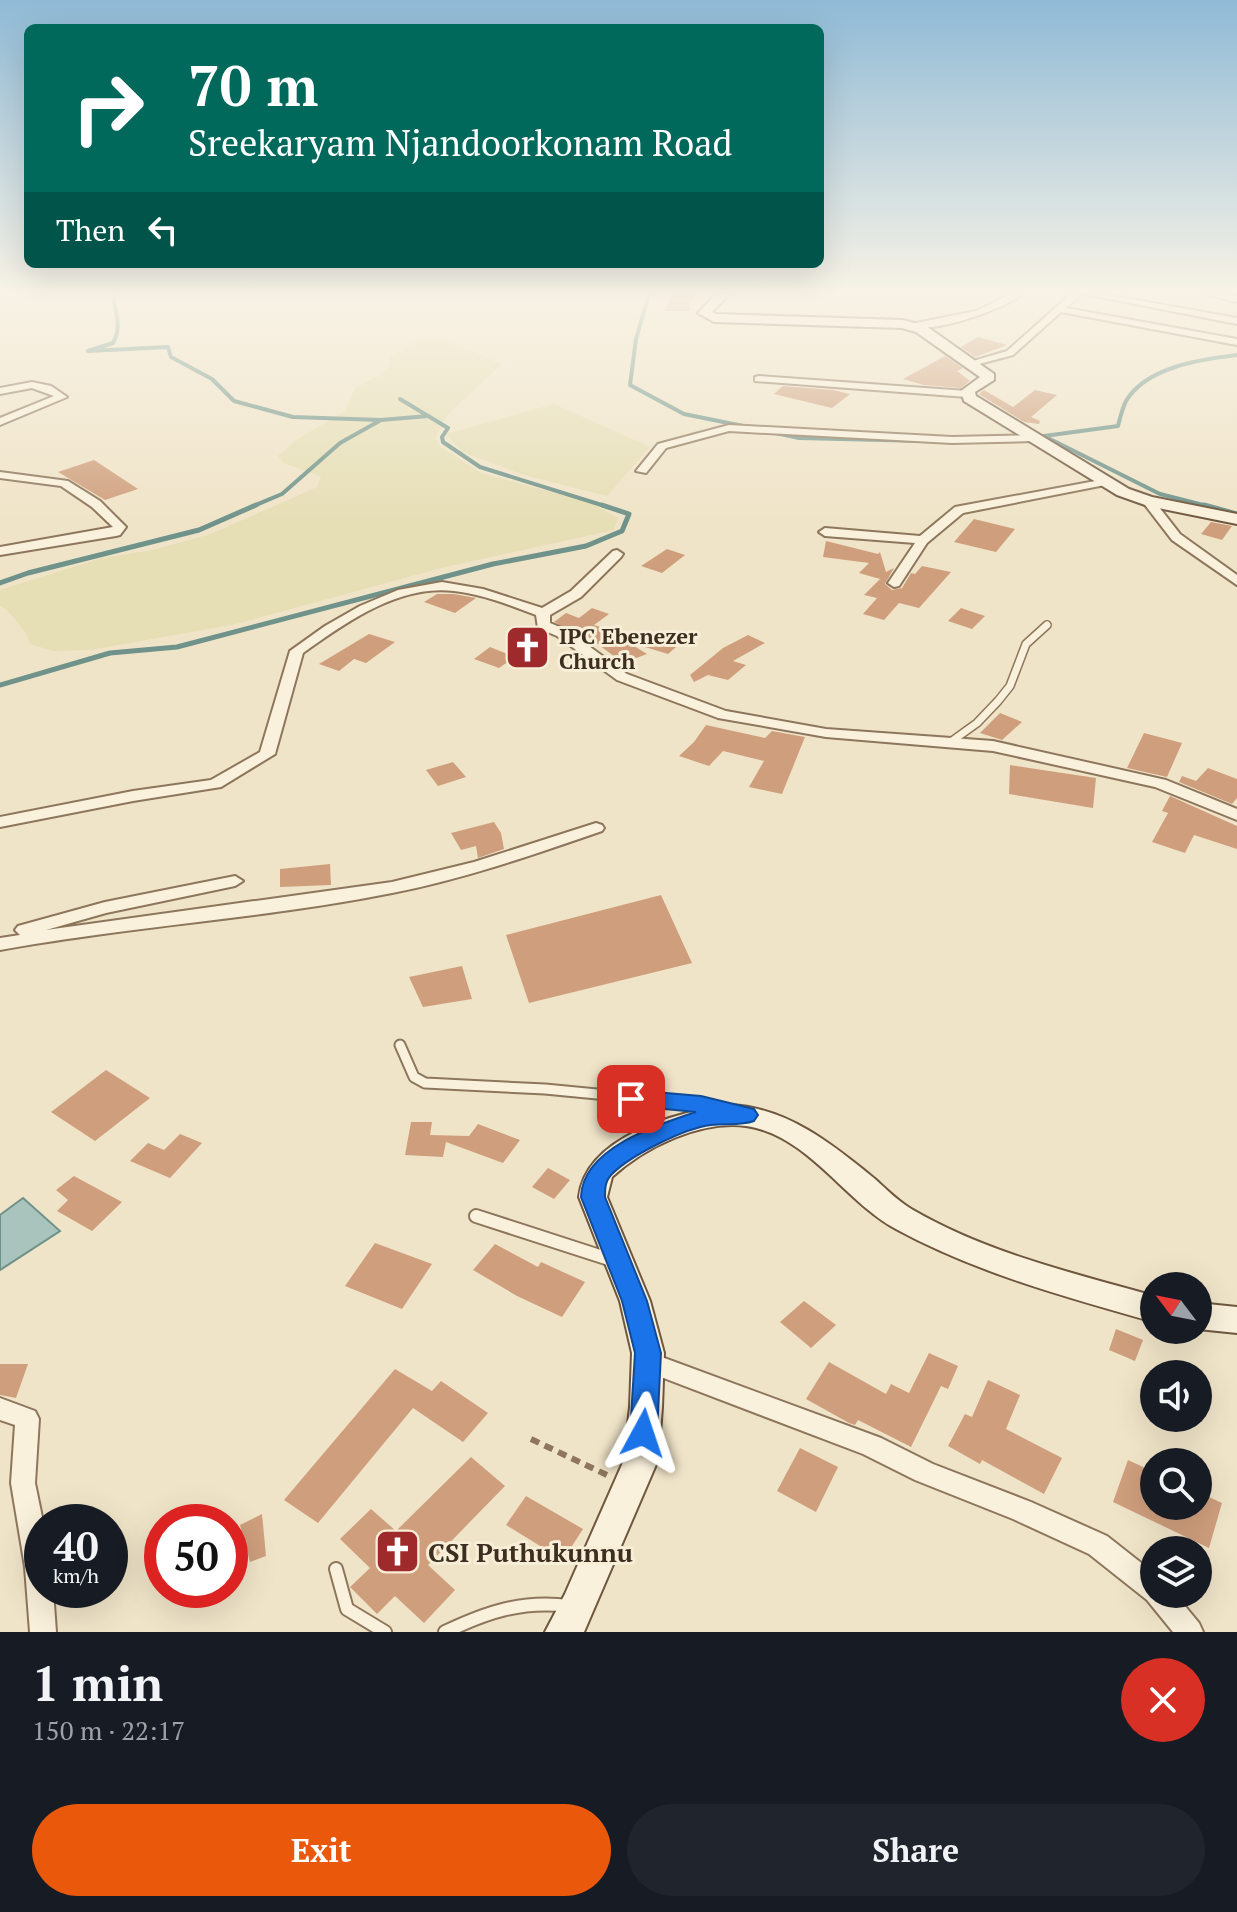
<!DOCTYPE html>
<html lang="en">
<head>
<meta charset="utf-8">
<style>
	:root { --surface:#171b24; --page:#20242c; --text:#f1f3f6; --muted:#9ea1a6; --accent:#ea580c }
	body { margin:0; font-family:"PT Serif",serif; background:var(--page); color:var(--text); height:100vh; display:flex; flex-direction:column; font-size:30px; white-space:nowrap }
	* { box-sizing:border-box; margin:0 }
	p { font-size:26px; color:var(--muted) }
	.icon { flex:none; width:44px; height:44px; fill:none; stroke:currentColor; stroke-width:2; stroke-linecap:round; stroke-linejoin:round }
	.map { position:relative; height:1632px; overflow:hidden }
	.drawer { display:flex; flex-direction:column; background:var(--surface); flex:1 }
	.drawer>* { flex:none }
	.banner { position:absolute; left:24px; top:24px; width:800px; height:244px; border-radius:12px; box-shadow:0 8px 32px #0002; background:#00695c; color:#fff; overflow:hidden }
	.needle { width:52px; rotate:302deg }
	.controls { position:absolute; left:1140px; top:1272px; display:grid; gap:16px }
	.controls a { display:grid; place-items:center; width:72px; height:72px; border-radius:50%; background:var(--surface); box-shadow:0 8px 32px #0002; font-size:40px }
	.speed { position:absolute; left:24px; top:1504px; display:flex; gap:16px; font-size:40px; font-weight:700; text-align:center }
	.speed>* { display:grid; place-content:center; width:104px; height:104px; border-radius:50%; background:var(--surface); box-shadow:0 8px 32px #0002; line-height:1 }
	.speed small { font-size:20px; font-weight:400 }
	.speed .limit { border:12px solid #d22; background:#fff; color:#111 }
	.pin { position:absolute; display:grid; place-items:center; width:68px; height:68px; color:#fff; margin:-34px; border-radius:16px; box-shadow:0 4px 12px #0006 }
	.me { position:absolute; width:88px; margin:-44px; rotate:5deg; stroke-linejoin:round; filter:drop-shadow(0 0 6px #0008) }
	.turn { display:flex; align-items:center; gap:28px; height:168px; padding:0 32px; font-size:36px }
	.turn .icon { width:104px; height:104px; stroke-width:2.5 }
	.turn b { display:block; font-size:56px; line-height:68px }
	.then { display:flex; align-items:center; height:76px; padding:0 32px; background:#0003; gap:16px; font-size:30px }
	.round { display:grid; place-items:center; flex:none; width:84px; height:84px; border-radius:42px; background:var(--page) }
	.headline { display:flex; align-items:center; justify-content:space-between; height:136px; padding:0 32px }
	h1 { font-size:48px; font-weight:700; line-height:60px }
	.primary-button { display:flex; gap:16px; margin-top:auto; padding:16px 32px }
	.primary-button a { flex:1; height:92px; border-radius:48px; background:var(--accent); color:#fff; font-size:32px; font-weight:700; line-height:92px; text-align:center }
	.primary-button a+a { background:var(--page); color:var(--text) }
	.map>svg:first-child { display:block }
</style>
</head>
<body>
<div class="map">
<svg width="1237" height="1632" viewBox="0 0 1237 1632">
	<rect width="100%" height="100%" fill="#f0e4c8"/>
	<g fill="#e6deb5">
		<path d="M418,341H446L502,364L448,414L435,438L441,447L481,473L592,503L618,518L614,530L441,568L236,624L91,650L53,651L30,644L26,633L8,611L0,606V590L102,558L153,550L211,534L317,487L321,477L284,463L278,456L296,440L345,411L355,388L381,374L389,366L390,358Z"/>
		<path d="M554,404L650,447L607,496L524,475L462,452L446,434Z"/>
	</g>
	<path fill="#a9c4bc" stroke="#6f938a" stroke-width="2" d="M23,1198L60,1231L0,1270V1215Z"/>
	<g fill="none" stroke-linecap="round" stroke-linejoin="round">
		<g stroke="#6f938a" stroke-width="4">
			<path d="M112,294C116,311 122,327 113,343L88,351L168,347L171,357L212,379L234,401L293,417L381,420"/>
			<path d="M649,294L636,339L630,385L684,414L748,427"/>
			<path d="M400,399L448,428L442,437L443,442L480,467L608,507"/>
			<path d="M771,432L799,438L923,441"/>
			<path d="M1044,436L1118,426C1120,418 1122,409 1126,401C1146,367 1202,359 1237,355"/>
			<path d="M1044,436L1160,494L1211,507"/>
			<path d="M251,507L282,494L340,443L381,420L428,416"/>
		</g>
		<g stroke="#6f938a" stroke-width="5">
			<path d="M1204,505L1237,514"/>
			<path d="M0,583L28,573L199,530L256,505"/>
			<path d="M0,685L110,653L177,647L493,564L586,546L622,531L629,514L602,505"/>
		</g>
	</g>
	<g fill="#cf9f7d">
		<path d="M672,294H697L688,305L691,311H665Z"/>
		<path d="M978,337L1007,345L975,357L961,347Z"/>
		<path d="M945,356L963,368L957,371L970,381L961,388L924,385L903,379Z"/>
		<path d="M783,386L833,390L850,394L832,408L774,394Z"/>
		<path d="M984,390L1013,407L1035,390L1057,395L1031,417L1040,421L1039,424L1024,422L979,394Z"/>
		<path d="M94,460L138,489L105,500L58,472Z"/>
		<path d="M974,519L1015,529L996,552L954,542Z"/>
		<path d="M1211,522L1227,525L1232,526L1222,540L1201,534Z"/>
		<path d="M826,541L878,554L880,552L886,572L894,568L885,584L892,590L902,588L911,573L915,574L922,566L951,572L919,608L899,603L884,620L863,614L877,598L864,595L880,579L859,573L869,563L823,557Z"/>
		<path d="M667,549L685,555L662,573L641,566Z"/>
		<path d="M437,594H454L476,598L455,613L424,602Z"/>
		<path d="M592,608L609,614L594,625L607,629L647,654L623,663L583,633L579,635L554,622L566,613L579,618Z"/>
		<path d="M961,608L985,616L972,629L948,621Z"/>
		<path d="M369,634L395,642L366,663L354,659L339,671L319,664Z"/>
		<path d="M660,635L682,642L668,654L645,647Z"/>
		<path d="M748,635L765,643L733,661L746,665L728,680L708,675L694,682L690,675L723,648Z"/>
		<path d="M490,647L515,657L499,668L474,659Z"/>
		<path d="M1000,713L1022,722L1002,740L980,733Z"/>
		<path d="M706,725L765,738L772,731L805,737L782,794L749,787L764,761L723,751L709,766L679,756L694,742Z"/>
		<path d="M1144,733L1182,743L1167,777L1127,768Z"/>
		<path d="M453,762L466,777L438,786L426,770Z"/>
		<path d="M1010,765L1096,778L1093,808L1009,794Z"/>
		<path d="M1208,768L1237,779V798L1232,804L1179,782L1182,776L1196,781Z"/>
		<path d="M1170,796L1237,826V849L1194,835L1185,853L1152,842L1168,813L1162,811Z"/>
		<path d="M494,822L501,833L504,849L478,858L476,846L461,850L451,833Z"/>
		<path d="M330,864L331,885L280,887V869Z"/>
		<path d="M661,895L692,963L529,1003L506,935Z"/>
		<path d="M462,966L472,999L423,1007L409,977Z"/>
		<path d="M106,1070L150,1098L95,1141L51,1112Z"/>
		<path d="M411,1122H432L430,1135L469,1136L478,1124L520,1140L503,1163L446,1142L443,1157L405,1155Z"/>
		<path d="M180,1134L202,1143L170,1178L130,1161L148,1143L164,1150Z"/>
		<path d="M548,1168L570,1180L554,1199L532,1187Z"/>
		<path d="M74,1176L122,1202L92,1231L57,1211L68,1200L56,1190Z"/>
		<path d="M375,1243L432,1264L402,1309L345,1286Z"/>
		<path d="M495,1244L538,1267L541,1262L585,1282L562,1317L517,1296L473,1270Z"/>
		<path d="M804,1301L836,1325L811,1348L780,1322Z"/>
		<path d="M1116,1329L1143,1340L1135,1361L1109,1350Z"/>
		<path d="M929,1353L958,1366L948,1389L941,1386L911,1447L858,1420L855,1425L849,1423L806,1399L829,1362L886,1394L891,1384L909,1393Z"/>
		<path d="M0,1364H28L16,1398L0,1395Z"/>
		<path d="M395,1369L432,1391L441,1381L488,1413L463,1442L413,1408L318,1523L284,1500Z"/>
		<path d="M988,1380L1020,1395L1006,1429L1062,1458L1044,1494L982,1460L980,1464L948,1446L965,1414L972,1417Z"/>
		<path d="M800,1448L838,1467L816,1512L777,1491Z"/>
		<path d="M471,1457L505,1486L428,1565L455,1590L424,1623L395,1596L377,1614L350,1587L370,1568L340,1539L371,1509L396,1531Z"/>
		<path d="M1128,1460L1154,1472V1506H1198V1492L1222,1503L1209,1548L1113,1502Z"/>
		<path d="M526,1496L583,1529L563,1560L506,1525Z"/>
		<path d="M262,1514L266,1556L250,1562L240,1525Z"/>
	</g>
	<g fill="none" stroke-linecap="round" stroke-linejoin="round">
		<defs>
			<path id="lane-far2" d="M952,741L977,723L998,701L1010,686L1026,644L1047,625"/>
			<path id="lane-far1" d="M400,1045L414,1077L425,1083L545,1089L701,1104L722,1109"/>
			<g id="lane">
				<path d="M476,1216L612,1260"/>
				<path d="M336,1569L347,1609L385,1632"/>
				<path d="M445,1632C487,1612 522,1600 569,1606"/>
			</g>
			<g id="street">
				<path d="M1011,294H1022C1003,310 928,336 906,325L976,311Z"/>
				<path d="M1071,294H1081L1066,308L1237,339V345L1061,312L1013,355L968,367L963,364L1007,351Z"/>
				<path d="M1084,294H1103L1237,318V324Z"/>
				<path d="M1204,294L1237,296V302Z"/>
				<path d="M759,376L967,391L972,394L967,397L755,381V377Z"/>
				<path d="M32,382L51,386L67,397L0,425V418L54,396L32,388L0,394V388Z"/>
				<path d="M729,425L952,437L1034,435L1039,438L1034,441L952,443L729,431L666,448L646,473L636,471L658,444Z"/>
				<path d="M0,472L68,481L100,501L126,527L120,535L116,536L0,555V547L113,527L92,507L61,486L0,478Z"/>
				<path d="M1106,479L1110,480V484L963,513L927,543L899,586L894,587L888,583L915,543L825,536L819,532L825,528L920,536L955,507Z"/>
				<path d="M1148,497L1152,498L1180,534L1237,575V585L1172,540L1142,501Z"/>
				<path d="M617,550L623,554L621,557L581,597L550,615V623L567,630L627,674L726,711L826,729L993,741L1166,780L1237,809V820L1155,787L993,751L826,737L718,718L617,680L557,636L538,628L536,615C510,605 482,594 454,591C399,584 345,623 303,653L275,754L221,787L133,801L0,827V817L133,791L211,780L260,752L290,651L325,626L360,606L398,590L442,582L483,589L542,608L571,591L613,551Z"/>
				<path d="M596,823L602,825L604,828L602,831C533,855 463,879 392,893C262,919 130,926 0,950V938L20,935L15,930L18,926L105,902L235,876L243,881L235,886L106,913L46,930L392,882L474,862Z"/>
				<path d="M648,1352L881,1438L933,1464L1031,1502L1107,1536L1154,1573V1594H1175L1199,1623L1203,1632H1173L1147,1600L1089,1554L1013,1519L915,1480L863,1454L640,1369L636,1362L640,1355Z"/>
				<path d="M0,1398L35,1411L39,1419L35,1483L43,1522L42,1590H53L56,1632H30L25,1567L11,1483L15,1425L0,1420Z"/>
			</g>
			<g id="secondary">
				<path d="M716,294H729L712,312L716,314L903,320L926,326L994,374V380L975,392L976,396L1129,489L1152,497L1237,514V524L1148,506L1117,495L964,401L961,391L980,377L916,332L902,328L714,322L698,313Z"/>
				<path d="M731,1105C788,1108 833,1145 875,1179C887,1190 899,1202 913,1210C987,1253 1073,1273 1154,1296V1322C1066,1297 977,1273 896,1229C844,1201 808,1135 746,1126C700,1120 645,1147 612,1177L607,1197L650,1301L664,1353L662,1407L658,1460L584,1632H545L565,1594L624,1460L630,1407L632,1353L620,1301L579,1197C586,1136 679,1111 731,1105Z"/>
				<path d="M1198,1303L1237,1307V1333L1198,1329Z"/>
			</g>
		</defs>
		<use href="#lane-far2" stroke="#8d765c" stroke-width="10"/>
		<use href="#lane-far1" stroke="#8d765c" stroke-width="13"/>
		<use href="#lane" stroke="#8d765c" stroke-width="16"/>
		<use href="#street" stroke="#8d765c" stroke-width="4"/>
		<use href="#secondary" stroke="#6f573f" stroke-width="4"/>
		<path stroke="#8d765c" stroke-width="6" stroke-dasharray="9 6" stroke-linecap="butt" d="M531,1439L609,1476"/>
		<use href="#lane-far2" stroke="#faf1dc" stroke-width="7"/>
		<use href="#lane-far1" stroke="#faf1dc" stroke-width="9"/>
		<use href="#lane" stroke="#faf1dc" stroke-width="12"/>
		<use href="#street" fill="#faf1dc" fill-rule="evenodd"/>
		<use href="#secondary" fill="#faf1dc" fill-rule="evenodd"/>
	</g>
	<linearGradient id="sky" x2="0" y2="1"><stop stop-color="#8fbad6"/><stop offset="0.56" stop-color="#f8f3e6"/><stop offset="1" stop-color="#f8f3e6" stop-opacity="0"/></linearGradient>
	<rect width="1237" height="522" fill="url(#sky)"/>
	<path fill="#1a73e8" stroke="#114b97" stroke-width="2" d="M631,1090L701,1096L754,1109L758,1115L754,1121C740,1126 726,1123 711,1125C685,1128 631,1155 612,1174C605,1181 605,1188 605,1197L647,1301L661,1353L657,1433L653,1442L643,1446L634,1442L630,1433L635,1353L622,1301L581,1197C582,1149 656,1125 696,1112L623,1105L620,1099L623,1093Z"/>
	<defs>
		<symbol id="church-square" viewBox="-11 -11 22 22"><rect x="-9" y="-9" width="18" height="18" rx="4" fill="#9e2a2b" stroke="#f7eed8"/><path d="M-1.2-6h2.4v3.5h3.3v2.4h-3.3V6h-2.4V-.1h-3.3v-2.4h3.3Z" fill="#fff"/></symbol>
	</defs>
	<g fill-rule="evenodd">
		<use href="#church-square" x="502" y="622" width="51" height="51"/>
		<use href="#church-square" x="372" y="1526" width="51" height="51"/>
	</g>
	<g text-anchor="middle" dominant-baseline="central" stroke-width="6" stroke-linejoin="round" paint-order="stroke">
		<g font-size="22" font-weight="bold" fill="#3d2e20" stroke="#f7eed8" text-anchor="start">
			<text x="559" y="635">IPC Ebenezer<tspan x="559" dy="25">Church</tspan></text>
		</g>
		<g font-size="26" font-weight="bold" fill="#3d2e20" stroke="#f7eed8" text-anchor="start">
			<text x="428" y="1552">CSI Puthukunnu</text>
		</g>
	</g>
</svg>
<div class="controls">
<a><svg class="needle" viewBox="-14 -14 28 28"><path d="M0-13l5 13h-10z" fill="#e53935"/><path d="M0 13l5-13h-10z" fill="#9ea1a6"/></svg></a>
<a><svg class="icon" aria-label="sound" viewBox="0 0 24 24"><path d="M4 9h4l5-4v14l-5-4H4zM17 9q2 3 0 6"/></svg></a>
<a><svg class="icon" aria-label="search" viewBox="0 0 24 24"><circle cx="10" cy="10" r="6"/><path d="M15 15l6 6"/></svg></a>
<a><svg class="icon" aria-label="layers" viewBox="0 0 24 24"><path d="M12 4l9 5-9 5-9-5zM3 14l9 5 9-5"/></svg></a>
</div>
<div class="speed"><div>40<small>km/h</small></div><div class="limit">50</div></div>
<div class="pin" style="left:631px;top:1099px;background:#d93025"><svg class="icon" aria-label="arrive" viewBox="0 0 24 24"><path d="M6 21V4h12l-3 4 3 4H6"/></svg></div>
<svg class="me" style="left:643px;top:1433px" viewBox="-20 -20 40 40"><path d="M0-17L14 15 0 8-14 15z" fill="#1a73e8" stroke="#fff" stroke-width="4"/></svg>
<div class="banner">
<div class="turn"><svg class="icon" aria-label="right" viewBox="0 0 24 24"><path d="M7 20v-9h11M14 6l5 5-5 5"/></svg><div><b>70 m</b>Sreekaryam Njandoorkonam Road</div></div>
<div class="then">Then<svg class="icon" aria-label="left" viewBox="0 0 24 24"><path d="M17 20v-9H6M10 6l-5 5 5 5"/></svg></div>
</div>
</div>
<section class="drawer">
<div class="headline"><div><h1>1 min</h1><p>150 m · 22:17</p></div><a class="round" style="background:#d93025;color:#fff"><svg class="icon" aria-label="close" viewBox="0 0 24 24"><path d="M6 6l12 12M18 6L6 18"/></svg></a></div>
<div class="primary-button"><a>Exit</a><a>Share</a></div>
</section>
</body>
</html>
